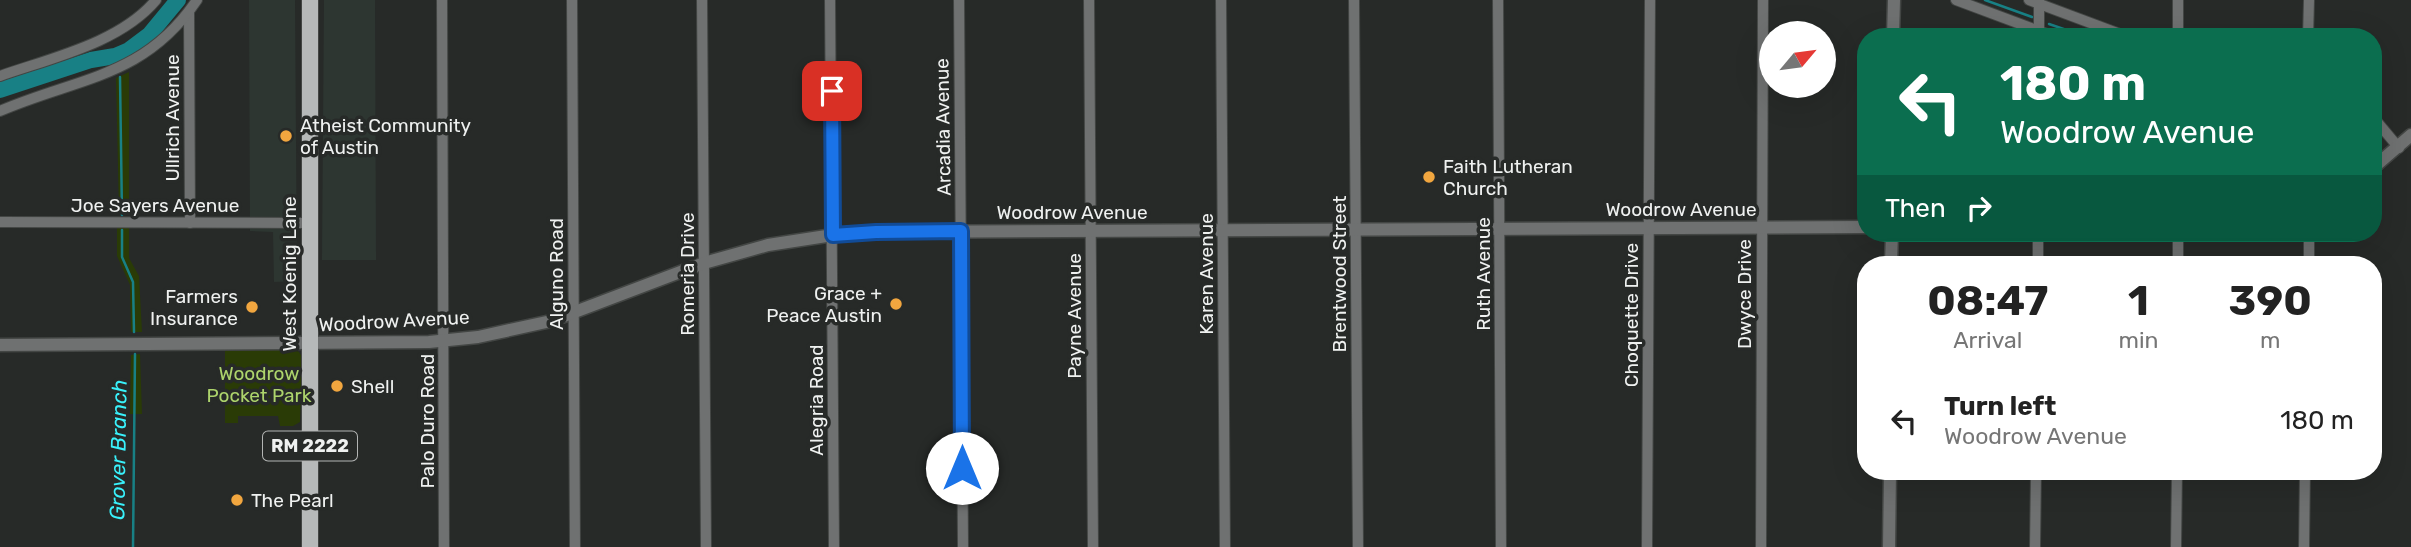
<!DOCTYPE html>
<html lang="en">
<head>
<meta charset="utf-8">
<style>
	:root { --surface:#fff; --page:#f6f6f6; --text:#222; --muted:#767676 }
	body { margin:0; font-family:Rubik,sans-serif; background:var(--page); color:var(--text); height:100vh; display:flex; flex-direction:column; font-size:26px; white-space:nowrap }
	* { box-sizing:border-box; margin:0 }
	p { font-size:23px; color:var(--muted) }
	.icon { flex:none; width:38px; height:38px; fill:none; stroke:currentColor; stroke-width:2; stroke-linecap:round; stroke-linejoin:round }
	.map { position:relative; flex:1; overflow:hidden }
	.panel { position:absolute; left:1857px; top:256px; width:525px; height:224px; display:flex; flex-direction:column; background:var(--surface); border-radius:28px; box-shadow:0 7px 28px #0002 }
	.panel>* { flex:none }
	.guide { position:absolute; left:1857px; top:28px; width:525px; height:214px; border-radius:28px; box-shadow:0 7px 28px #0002; background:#0b6e4f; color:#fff; overflow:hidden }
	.needle { width:46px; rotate:61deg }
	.buttons { position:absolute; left:1759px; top:21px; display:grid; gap:14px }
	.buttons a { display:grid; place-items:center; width:77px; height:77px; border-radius:50%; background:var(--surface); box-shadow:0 7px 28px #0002; font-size:35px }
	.pin { position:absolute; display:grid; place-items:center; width:60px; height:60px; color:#fff; margin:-30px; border-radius:14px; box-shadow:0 4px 10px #0006 }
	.me { position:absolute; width:77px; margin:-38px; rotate:0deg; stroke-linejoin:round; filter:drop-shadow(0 0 5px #0008) }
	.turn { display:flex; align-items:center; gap:24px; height:147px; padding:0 28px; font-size:32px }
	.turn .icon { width:91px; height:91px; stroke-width:2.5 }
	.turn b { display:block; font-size:49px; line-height:60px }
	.then { display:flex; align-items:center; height:66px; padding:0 28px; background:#0003; gap:14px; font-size:26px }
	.eta { display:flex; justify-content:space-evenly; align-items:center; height:119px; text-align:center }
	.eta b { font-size:42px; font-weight:700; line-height:49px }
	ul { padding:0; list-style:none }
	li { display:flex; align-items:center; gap:21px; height:91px; padding:0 28px }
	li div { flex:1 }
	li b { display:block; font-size:26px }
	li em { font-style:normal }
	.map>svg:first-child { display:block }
</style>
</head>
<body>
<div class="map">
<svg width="2411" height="547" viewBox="0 0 2411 547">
	<rect width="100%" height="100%" fill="#272a28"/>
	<g fill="#2d3631">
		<path d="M249,0H295L297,281L274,282L273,232L250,231Z"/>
		<path d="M324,0H375L376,260H322Z"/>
	</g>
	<g fill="#2a3b06">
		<path d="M129,72V211L119,212L116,78Z"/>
		<path d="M117,228H129V258L139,276L142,332H131L130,285L117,256Z"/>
		<path d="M295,350L299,352L302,357L300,422L293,426H280L278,416H238V423H225V351Z"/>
		<path d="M140,354L142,414H130L131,355Z"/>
	</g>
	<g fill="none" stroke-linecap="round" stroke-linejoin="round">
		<g stroke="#188085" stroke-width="2.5">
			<path d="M1985,0L2032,17"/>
			<path d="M2049,24L2087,37"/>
			<path d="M115,56L116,62"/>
			<path d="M120,77L122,215"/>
			<path d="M122,230V257L133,282L134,332"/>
			<path d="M133,547L135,354"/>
		</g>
		<path stroke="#188085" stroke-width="16" d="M0,90L91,60L115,56L129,50L149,35L178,0"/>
		<defs>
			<g id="minor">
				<path d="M442,0L444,547"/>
				<path d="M572,0L575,547"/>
				<path d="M702,0L706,547"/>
				<path d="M830,0L834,547"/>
				<path d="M959,0L963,547"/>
				<path d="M1089,0L1093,547"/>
				<path d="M1221,0L1225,547"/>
				<path d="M1354,0L1358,547"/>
				<path d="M1498,0L1501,547"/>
				<path d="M1956,0L2055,37"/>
				<path d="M2029,0L2128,37"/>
				<path d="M189,12L190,223"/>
				<path d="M2039,36V0"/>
				<path d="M2178,37V0"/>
				<path d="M2308,37L2309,0"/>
				<path d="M0,76C51,58 120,43 156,0"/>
				<path d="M0,111C79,77 144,78 197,0"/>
				<path d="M2373,117L2399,148"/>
				<path d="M0,222L310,223"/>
				<path d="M2038,264V233"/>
				<path d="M2178,264V233"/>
				<path d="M2309,264V233"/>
				<path d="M1647,547L1650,0"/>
				<path d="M1761,547L1763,0"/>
				<path d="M2035,547L2036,471"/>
				<path d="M2176,547L2177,471"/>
				<path d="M2304,547L2305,471"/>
			</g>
			<g id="tertiary">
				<path d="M1893,37L1894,0"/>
				<path d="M2373,168L2411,135"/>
				<path d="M1891,264L1892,233"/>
				<path d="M0,345L429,342L478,337L551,321L704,263L768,245L833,235L876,232L1866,227"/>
				<path d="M1889,547L1890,471"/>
			</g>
			<path id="primary" d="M310,547V0"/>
		</defs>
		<use href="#minor" stroke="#434644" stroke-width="12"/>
		<use href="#tertiary" stroke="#434644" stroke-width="15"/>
		<use href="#primary" stroke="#434644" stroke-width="18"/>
		<use href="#minor" stroke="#6f7171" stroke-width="10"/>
		<use href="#tertiary" stroke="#6f7171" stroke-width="12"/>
		<use href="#primary" stroke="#b6b9b9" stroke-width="16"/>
	</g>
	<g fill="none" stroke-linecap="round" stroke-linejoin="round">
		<defs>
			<path id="route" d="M832,91L833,235L876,232L961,231L962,468"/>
		</defs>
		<use href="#route" stroke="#114b97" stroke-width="18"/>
		<use href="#route" stroke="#1a73e8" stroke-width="12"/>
	</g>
	<g fill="#f1a63f" stroke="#272a28" stroke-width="2.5">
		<circle cx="286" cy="136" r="7"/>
		<circle cx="1429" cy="177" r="7"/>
		<circle cx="896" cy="304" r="7"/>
		<circle cx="252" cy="307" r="7"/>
		<circle cx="337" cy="386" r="7"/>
		<circle cx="237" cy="500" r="7"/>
	</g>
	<g text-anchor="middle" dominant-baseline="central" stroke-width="7" stroke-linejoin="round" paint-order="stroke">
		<rect fill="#272a28" stroke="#b3b5b4" stroke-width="2" x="263" y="431.5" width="94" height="29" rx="5"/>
		<g font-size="18" font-weight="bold" fill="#eff1f0">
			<text x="310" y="446">RM 2222</text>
		</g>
		<g font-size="19" fill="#eff1f0" stroke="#272a28">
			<text transform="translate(172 118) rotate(-90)">Ullrich Avenue</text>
			<text transform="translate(943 127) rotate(-91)">Arcadia Avenue</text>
			<text x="155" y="205">Joe Sayers Avenue</text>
			<text x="1681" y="209">Woodrow Avenue</text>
			<text x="1072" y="212">Woodrow Avenue</text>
			<text transform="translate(289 274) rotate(-90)">West Koenig Lane</text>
			<text transform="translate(556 274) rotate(-90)">Alguno Road</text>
			<text transform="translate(687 274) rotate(-90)">Romeria Drive</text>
			<text transform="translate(1206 274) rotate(-90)">Karen Avenue</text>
			<text transform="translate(1339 274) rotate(-90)">Brentwood Street</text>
			<text transform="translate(1483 274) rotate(-90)">Ruth Avenue</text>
			<text transform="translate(1744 294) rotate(-90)">Dwyce Drive</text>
			<text transform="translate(1631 315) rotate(-90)">Choquette Drive</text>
			<text transform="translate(1074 316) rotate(-90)">Payne Avenue</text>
			<text transform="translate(394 321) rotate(-3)">Woodrow Avenue</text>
			<text transform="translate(816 400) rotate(-90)">Alegria Road</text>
			<text transform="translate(427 421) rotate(-90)">Palo Duro Road</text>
		</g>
		<g font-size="19" fill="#eff1f0" stroke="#272a28" text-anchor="start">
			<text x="300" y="125">Atheist Community<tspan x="300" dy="22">of Austin</tspan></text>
			<text x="1443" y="166">Faith Lutheran<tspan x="1443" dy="22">Church</tspan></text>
			<text x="882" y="293" text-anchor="end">Grace +<tspan x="882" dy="22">Peace Austin</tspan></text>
			<text x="238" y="296" text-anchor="end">Farmers<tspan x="238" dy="22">Insurance</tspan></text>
			<text x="351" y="386">Shell</text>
			<text x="251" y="500">The Pearl</text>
		</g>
		<g font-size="19" fill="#add46c" stroke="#272a28">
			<text x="259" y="373">Woodrow<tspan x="259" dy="22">Pocket Park</tspan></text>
		</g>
		<g font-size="21" font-style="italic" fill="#39f1fb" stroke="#272a28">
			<text transform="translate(118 450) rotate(-89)">Grover Branch</text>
		</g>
	</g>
</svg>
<div class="buttons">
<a><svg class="needle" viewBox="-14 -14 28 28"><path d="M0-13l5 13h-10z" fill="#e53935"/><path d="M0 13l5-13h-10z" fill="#767676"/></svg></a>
</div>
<div class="pin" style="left:832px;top:91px;background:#d93025"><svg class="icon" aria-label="arrive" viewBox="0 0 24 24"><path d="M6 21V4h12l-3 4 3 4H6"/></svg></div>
<svg class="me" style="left:962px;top:468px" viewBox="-20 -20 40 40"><circle r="19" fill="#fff"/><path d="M0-13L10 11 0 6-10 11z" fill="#1a73e8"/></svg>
<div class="guide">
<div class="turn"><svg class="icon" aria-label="left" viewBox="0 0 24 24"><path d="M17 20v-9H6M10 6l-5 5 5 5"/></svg><div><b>180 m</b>Woodrow Avenue</div></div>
<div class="then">Then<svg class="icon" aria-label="right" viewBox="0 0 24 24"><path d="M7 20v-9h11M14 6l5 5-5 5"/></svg></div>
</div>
<section class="panel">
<div class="eta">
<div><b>08:47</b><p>Arrival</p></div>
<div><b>1</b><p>min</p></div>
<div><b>390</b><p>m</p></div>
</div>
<ul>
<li><svg class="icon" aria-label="left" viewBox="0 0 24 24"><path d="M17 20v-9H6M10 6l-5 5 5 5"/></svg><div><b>Turn left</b><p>Woodrow Avenue</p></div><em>180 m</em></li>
</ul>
</section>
</div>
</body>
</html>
